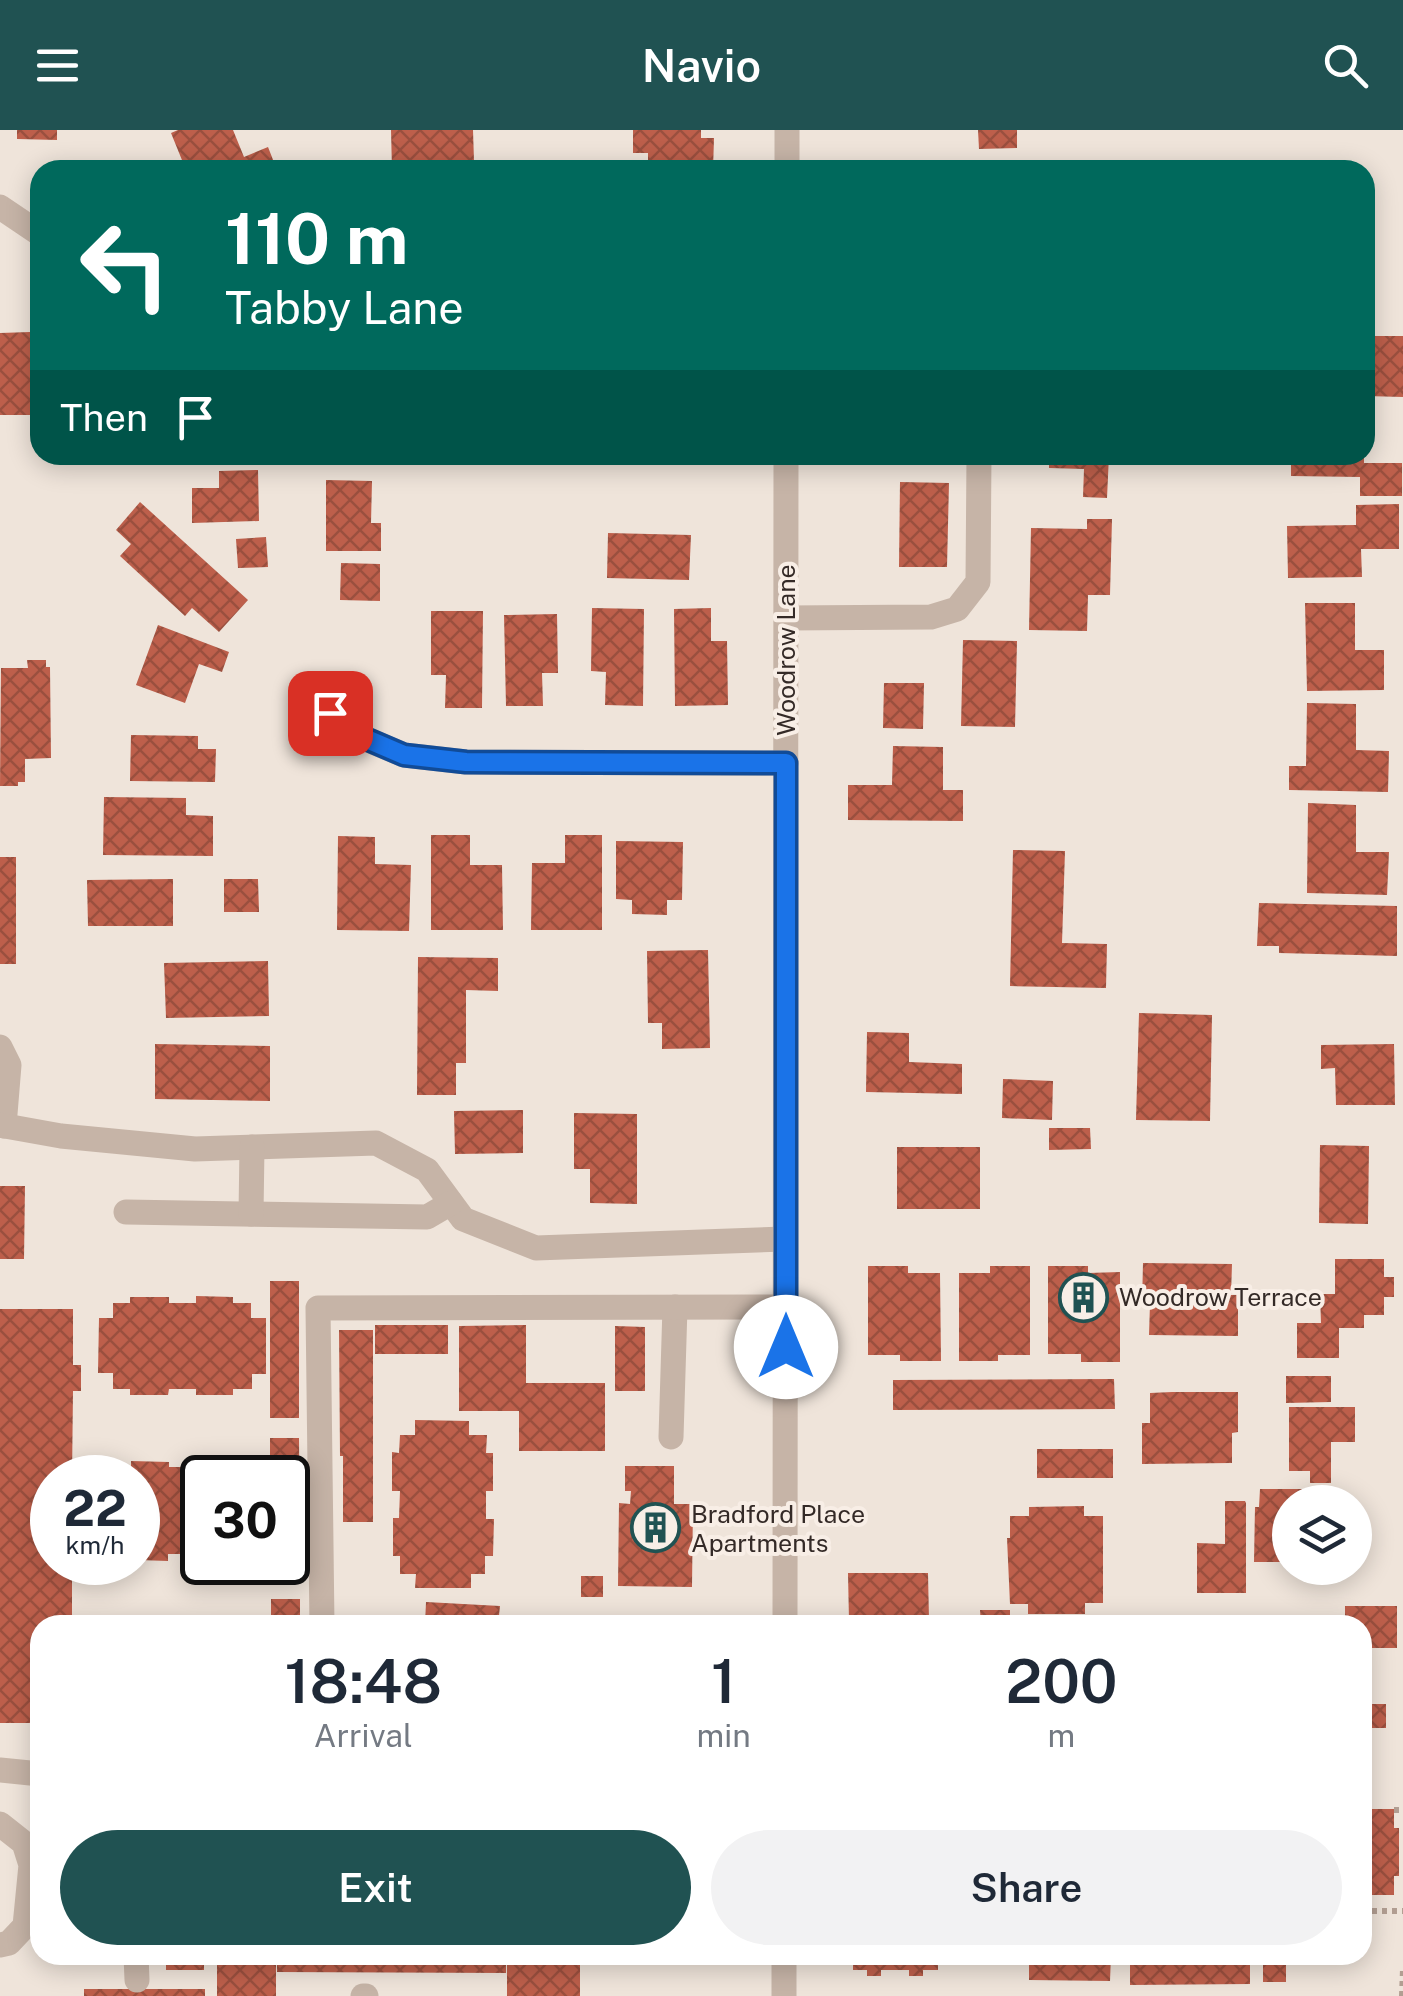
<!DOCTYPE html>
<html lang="en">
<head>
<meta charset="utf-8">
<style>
	:root { --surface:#fff; --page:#f2f2f3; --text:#1f2937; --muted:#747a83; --accent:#205252 }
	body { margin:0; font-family:"Public Sans",sans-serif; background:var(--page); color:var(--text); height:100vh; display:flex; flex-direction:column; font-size:38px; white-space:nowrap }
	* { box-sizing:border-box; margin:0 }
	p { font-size:32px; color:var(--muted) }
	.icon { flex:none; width:55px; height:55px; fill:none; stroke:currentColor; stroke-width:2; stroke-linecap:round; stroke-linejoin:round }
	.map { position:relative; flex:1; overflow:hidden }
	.side { position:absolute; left:30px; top:1485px; width:1342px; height:350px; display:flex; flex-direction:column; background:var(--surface); border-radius:30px; box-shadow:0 5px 25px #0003 }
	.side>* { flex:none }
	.top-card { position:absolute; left:30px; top:30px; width:1345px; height:305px; border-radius:30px; box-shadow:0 5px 25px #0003; background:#00695c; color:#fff; overflow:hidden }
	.buttons { position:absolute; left:1272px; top:1355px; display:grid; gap:20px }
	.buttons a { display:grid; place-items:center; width:100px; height:100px; border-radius:50%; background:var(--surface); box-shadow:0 5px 25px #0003; font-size:50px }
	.speed { position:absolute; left:30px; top:1325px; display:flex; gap:20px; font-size:50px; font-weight:700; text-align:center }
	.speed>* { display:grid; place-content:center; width:130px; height:130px; border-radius:50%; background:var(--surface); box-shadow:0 5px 25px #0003; line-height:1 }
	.speed small { font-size:25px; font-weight:400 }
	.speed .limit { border:5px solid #111; border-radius:15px; background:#fff; color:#111 }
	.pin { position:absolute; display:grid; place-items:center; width:85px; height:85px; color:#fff; margin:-42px; border-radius:20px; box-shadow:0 5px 15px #0006 }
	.me { position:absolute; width:110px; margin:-55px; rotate:0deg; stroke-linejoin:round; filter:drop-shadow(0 0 8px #0008) }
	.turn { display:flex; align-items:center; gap:35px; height:210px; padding:0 30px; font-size:45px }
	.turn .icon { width:130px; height:130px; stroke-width:2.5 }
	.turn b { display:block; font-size:70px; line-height:85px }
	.then { display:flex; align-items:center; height:95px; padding:0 30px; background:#0003; gap:20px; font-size:38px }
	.eta { display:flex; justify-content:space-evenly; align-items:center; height:170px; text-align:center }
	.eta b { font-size:60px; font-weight:600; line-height:70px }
	.cta { display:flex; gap:20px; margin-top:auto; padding:20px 30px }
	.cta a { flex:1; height:115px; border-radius:60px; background:var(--accent); color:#fff; font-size:40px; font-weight:600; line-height:115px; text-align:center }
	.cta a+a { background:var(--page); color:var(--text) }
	header { display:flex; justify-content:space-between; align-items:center; height:130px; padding:0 30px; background:var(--accent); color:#fff; font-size:45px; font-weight:600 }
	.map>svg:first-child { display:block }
</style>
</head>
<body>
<header><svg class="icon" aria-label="menu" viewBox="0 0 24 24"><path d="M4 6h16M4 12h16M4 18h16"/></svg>Navio<svg class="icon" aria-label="search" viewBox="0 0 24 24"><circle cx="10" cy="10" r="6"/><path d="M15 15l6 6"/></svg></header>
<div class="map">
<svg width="1403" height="1866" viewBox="0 0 1403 1866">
	<defs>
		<pattern id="building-cross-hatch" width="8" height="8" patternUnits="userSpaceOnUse" patternTransform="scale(2.5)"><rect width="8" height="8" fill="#bd5f4b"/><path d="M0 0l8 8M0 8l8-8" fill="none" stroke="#9a4f3e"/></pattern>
	</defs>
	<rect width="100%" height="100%" fill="#efe4da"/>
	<g fill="url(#building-cross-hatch)">
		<path d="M17,0H57V10L17,9Z"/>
		<path d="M178,0H233L244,27L268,17L277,40H186L171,3Z"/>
		<path d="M391,0H473L474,31H442V40H392Z"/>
		<path d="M633,0H701V8H714L713,40H648V23H633Z"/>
		<path d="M978,0H1017V18L979,19Z"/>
		<path d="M30,202L31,233H40V285H0V203Z"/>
		<path d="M1365,206H1403V267L1365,266Z"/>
		<path d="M1049,325H1109L1107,368L1083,367L1084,339L1049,338Z"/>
		<path d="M1291,325H1364V333H1402V366H1360V347L1291,346Z"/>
		<path d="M258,340L259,391L192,393V358H219V341Z"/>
		<path d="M326,350L372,351L371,393H381V421H326Z"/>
		<path d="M900,352L949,353L947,437H899Z"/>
		<path d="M140,372L248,470L219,502L192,478L185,486L120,426L131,414L116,400Z"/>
		<path d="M1399,374V419H1361L1362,447L1288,448L1287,396L1356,395V375Z"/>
		<path d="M1087,389H1112L1110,465H1088L1087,501L1029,500L1031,398L1087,399Z"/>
		<path d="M608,403L691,405L689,450L607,448Z"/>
		<path d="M266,407L268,437L238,438L236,409Z"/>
		<path d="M341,433L380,434V471L340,470Z"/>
		<path d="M1305,473H1355V520H1384V560L1307,561Z"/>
		<path d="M592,478L644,479L643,576L605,575L606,542L591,541Z"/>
		<path d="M711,478V511H727L728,575L675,576L674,479Z"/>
		<path d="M431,481H483L482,578H445L446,545H431Z"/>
		<path d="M557,484L558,543H542L543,576H506L504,485Z"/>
		<path d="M158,495L229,522L222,542L199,534L185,573L136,555Z"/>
		<path d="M963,510L1017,511L1015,597L961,596Z"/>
		<path d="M27,530H46V537H50L51,628L25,629V652H18V656H0L1,538H28Z"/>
		<path d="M884,553H924L923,599L883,598Z"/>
		<path d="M1307,573L1356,574V620L1389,621L1388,662L1289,660V636H1306Z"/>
		<path d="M131,605L198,606V619H216L215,652L130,651Z"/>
		<path d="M893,616L943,617V660H963V691L848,690V655H892Z"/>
		<path d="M104,667L186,668V685L213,686V726L103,725Z"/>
		<path d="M1308,673L1356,675V722H1389L1387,765L1307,763Z"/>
		<path d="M431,705H470V735H502L503,800H431Z"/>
		<path d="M565,705H602V800H531L532,733H565Z"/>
		<path d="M338,706L375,707V734L411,735L409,801L337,800Z"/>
		<path d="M616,711L683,712L682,770H667V785L632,784V770L616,769Z"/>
		<path d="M1013,720L1065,721L1062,813L1107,814L1106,858L1010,856Z"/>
		<rect x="0" y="727" width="16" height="107"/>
		<path d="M173,749V796H88L87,750Z"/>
		<path d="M224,749H258L259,782H224Z"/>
		<path d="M1259,773L1397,776V826L1279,823V816H1257Z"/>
		<path d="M708,820L710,918L662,919V893H648L647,821Z"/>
		<path d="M418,827L498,828V861L466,860V933H456V965H417Z"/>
		<path d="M268,831L269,886L166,888L164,833Z"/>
		<path d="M1139,883L1212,885L1210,991L1136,990Z"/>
		<path d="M867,902L909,903V932L962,934V964L866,962Z"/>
		<path d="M155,914L270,916V971L155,969Z"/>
		<path d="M1394,914L1395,975H1336L1335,938L1321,939V915Z"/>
		<path d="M1003,949L1053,951L1052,990L1002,988Z"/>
		<path d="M523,980V1023L455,1024L454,981Z"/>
		<path d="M574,983L637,984V1074L590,1073V1039H574Z"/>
		<path d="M1049,998H1090L1091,1019L1049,1020Z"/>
		<path d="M1320,1015L1369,1016L1368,1094L1319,1093Z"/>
		<rect x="897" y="1017" width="83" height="62"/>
		<path d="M0,1056H25L24,1129H0Z"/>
		<path d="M1335,1129H1384V1147H1394V1167H1384V1185H1364V1198H1339V1228H1297V1193H1321L1320,1164H1335Z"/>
		<path d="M1143,1133L1232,1134L1231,1165H1238V1206L1149,1205L1150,1174H1142Z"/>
		<path d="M868,1136H908V1143H940L941,1231H900V1225H868Z"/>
		<path d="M990,1136H1030V1225H998V1231H959V1143H990Z"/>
		<path d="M1048,1136H1088V1143L1120,1142V1232H1081V1224H1048Z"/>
		<rect x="270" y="1151" width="29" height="137"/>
		<path d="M196,1166L233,1167V1173H251V1188H266V1244H252V1259H233V1265H196V1259H169L168,1265H130V1259H113V1243H98L99,1188H113V1173H130V1167H169V1173H196Z"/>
		<path d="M0,1179H73V1235H81V1261H73L72,1348H52V1432H72V1495H40V1593H0Z"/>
		<rect x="375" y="1195" width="73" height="29"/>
		<path d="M526,1195V1253H605V1321H519V1281H459V1196Z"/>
		<path d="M615,1196L645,1197V1261H615Z"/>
		<path d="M339,1200H373V1392H343V1326H340Z"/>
		<path d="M1286,1246H1331V1272L1286,1273Z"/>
		<path d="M1114,1249L1115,1279L893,1280V1250Z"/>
		<path d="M1172,1262H1238V1302L1232,1303V1333L1142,1334V1293H1150V1263Z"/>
		<path d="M1289,1277H1355V1312H1331V1353H1310V1341H1289Z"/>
		<path d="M415,1290L469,1291V1305H487L486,1323H493V1361H486V1389H494L493,1426H485V1444H471V1458H415L416,1444H400V1426H393V1388H399L400,1361H392V1322L399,1323L400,1305H415Z"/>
		<path d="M270,1308H299L300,1437L271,1438V1432H288V1348H270Z"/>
		<rect x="1037" y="1319" width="76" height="29"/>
		<path d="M131,1331L169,1332V1337H196V1331L234,1332V1338H252L251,1348H202V1430H196V1424H168V1431L138,1430V1348H113V1338H131Z"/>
		<path d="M625,1336H674V1374H693L692,1457L618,1456L619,1373L630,1374L631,1361H625Z"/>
		<path d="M1260,1359H1310V1372H1290V1432H1254L1255,1377H1259Z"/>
		<path d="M1225,1371H1245L1246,1373V1463H1197V1413L1225,1414Z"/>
		<path d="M1084,1376V1386H1103V1473H1085V1484H1028V1474H1010L1007,1408H1010V1386H1029V1377Z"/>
		<path d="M848,1443H928L929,1490L849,1491Z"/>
		<rect x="581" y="1446" width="22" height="21"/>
		<rect x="271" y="1469" width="29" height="26"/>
		<path d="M426,1472L500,1476L498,1495H425Z"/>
		<path d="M1345,1476H1397V1518H1362V1495H1345Z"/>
		<path d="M980,1480H1010V1495H981Z"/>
		<path d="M131,1491H169V1495H130Z"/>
		<path d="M1362,1542H1368V1574H1386V1598H1362Z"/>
		<path d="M1362,1679H1394V1698H1399V1746H1394V1765H1362Z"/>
		<rect x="166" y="1825" width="38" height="15"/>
		<rect x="217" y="1825" width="59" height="41"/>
		<path d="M277,1825H506V1843L277,1842Z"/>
		<path d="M853,1825H938V1840H923V1846H909V1840H881V1846H867V1840H853Z"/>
		<path d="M1029,1825H1111L1110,1851L1029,1850Z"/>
		<path d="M1130,1825H1250V1854L1130,1855Z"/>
		<rect x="1263" y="1829" width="23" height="23"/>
		<rect x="507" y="1834" width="73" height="32"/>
		<rect x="84" y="1859" width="121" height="7"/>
	</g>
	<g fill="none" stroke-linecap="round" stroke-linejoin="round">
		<g stroke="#b29e92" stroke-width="6" stroke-dasharray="5 5" stroke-linecap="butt">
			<path d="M1394,1680H1403"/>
			<path d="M1362,1781H1403"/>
			<path d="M1402,1866L1403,1839"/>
		</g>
		<g stroke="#c6b4a7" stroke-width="25">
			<path d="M787,40V0"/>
			<path d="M0,77L40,104"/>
			<path d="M786,488L931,487L957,479L978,452L979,325"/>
			<path d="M331,583L361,607L404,625L466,632L786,633"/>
			<path d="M0,917L9,935L4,996"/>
			<path d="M0,995L61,1006L195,1019L376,1013L427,1040L463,1089L536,1118L785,1109"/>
			<path d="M126,1082L427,1087L451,1073"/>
			<path d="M251,1084L252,1017"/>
			<path d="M671,1307L675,1177"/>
			<path d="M322,1495L318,1178L785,1177"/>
			<path d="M785,1495L786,325"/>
			<path d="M0,1640L40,1644"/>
			<path d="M0,1694L24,1713L31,1735L25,1796L9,1813L0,1815"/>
			<path d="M136,1825L137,1850"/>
			<path d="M363,1866H366"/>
			<path d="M784,1866V1825"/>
		</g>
	</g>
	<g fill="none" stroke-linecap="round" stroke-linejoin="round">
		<defs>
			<path id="route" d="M330,583L362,607L404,625L466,632L786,633V1217"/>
		</defs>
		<use href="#route" stroke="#114b97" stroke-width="25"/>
		<use href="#route" stroke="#1a73e8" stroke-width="18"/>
	</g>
	<defs>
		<symbol id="building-ring" viewBox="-11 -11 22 22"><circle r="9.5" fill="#f8eee6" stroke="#205252" stroke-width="1.5"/><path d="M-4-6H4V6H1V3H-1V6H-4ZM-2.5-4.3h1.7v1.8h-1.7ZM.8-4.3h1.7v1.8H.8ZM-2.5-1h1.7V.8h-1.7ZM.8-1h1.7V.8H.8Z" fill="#205252"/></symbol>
	</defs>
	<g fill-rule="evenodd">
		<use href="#building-ring" x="1056" y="1140" width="55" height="55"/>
		<use href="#building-ring" x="628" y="1370" width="55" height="55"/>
	</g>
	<g text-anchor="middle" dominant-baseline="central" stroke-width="8" stroke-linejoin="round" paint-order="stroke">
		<g font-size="25" fill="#342a27" stroke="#f8eee6">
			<text transform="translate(786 520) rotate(-90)">Woodrow Lane</text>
		</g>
		<g font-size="25" fill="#342a27" stroke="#f8eee6" text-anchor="start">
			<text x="1119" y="1167">Woodrow Terrace</text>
			<text x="691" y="1384">Bradford Place<tspan x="691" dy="29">Apartments</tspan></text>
		</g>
	</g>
</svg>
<div class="buttons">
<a><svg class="icon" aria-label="layers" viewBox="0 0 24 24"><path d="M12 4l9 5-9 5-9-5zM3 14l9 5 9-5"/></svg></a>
</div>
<div class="speed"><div>22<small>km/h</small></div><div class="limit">30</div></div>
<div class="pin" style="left:330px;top:583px;background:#d93025"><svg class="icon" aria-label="arrive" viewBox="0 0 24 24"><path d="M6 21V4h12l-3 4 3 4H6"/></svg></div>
<svg class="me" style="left:786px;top:1217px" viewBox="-20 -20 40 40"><circle r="19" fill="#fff"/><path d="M0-13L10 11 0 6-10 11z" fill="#1a73e8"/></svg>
<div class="top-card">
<div class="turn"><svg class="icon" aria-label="left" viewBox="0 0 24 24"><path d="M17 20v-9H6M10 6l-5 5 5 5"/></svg><div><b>110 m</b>Tabby Lane</div></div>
<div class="then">Then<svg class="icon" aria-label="arrive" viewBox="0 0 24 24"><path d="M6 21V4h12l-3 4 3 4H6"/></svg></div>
</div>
<section class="side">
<div class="eta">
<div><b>18:48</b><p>Arrival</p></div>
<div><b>1</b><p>min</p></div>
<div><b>200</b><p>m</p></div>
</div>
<div class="cta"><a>Exit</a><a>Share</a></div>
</section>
</div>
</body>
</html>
